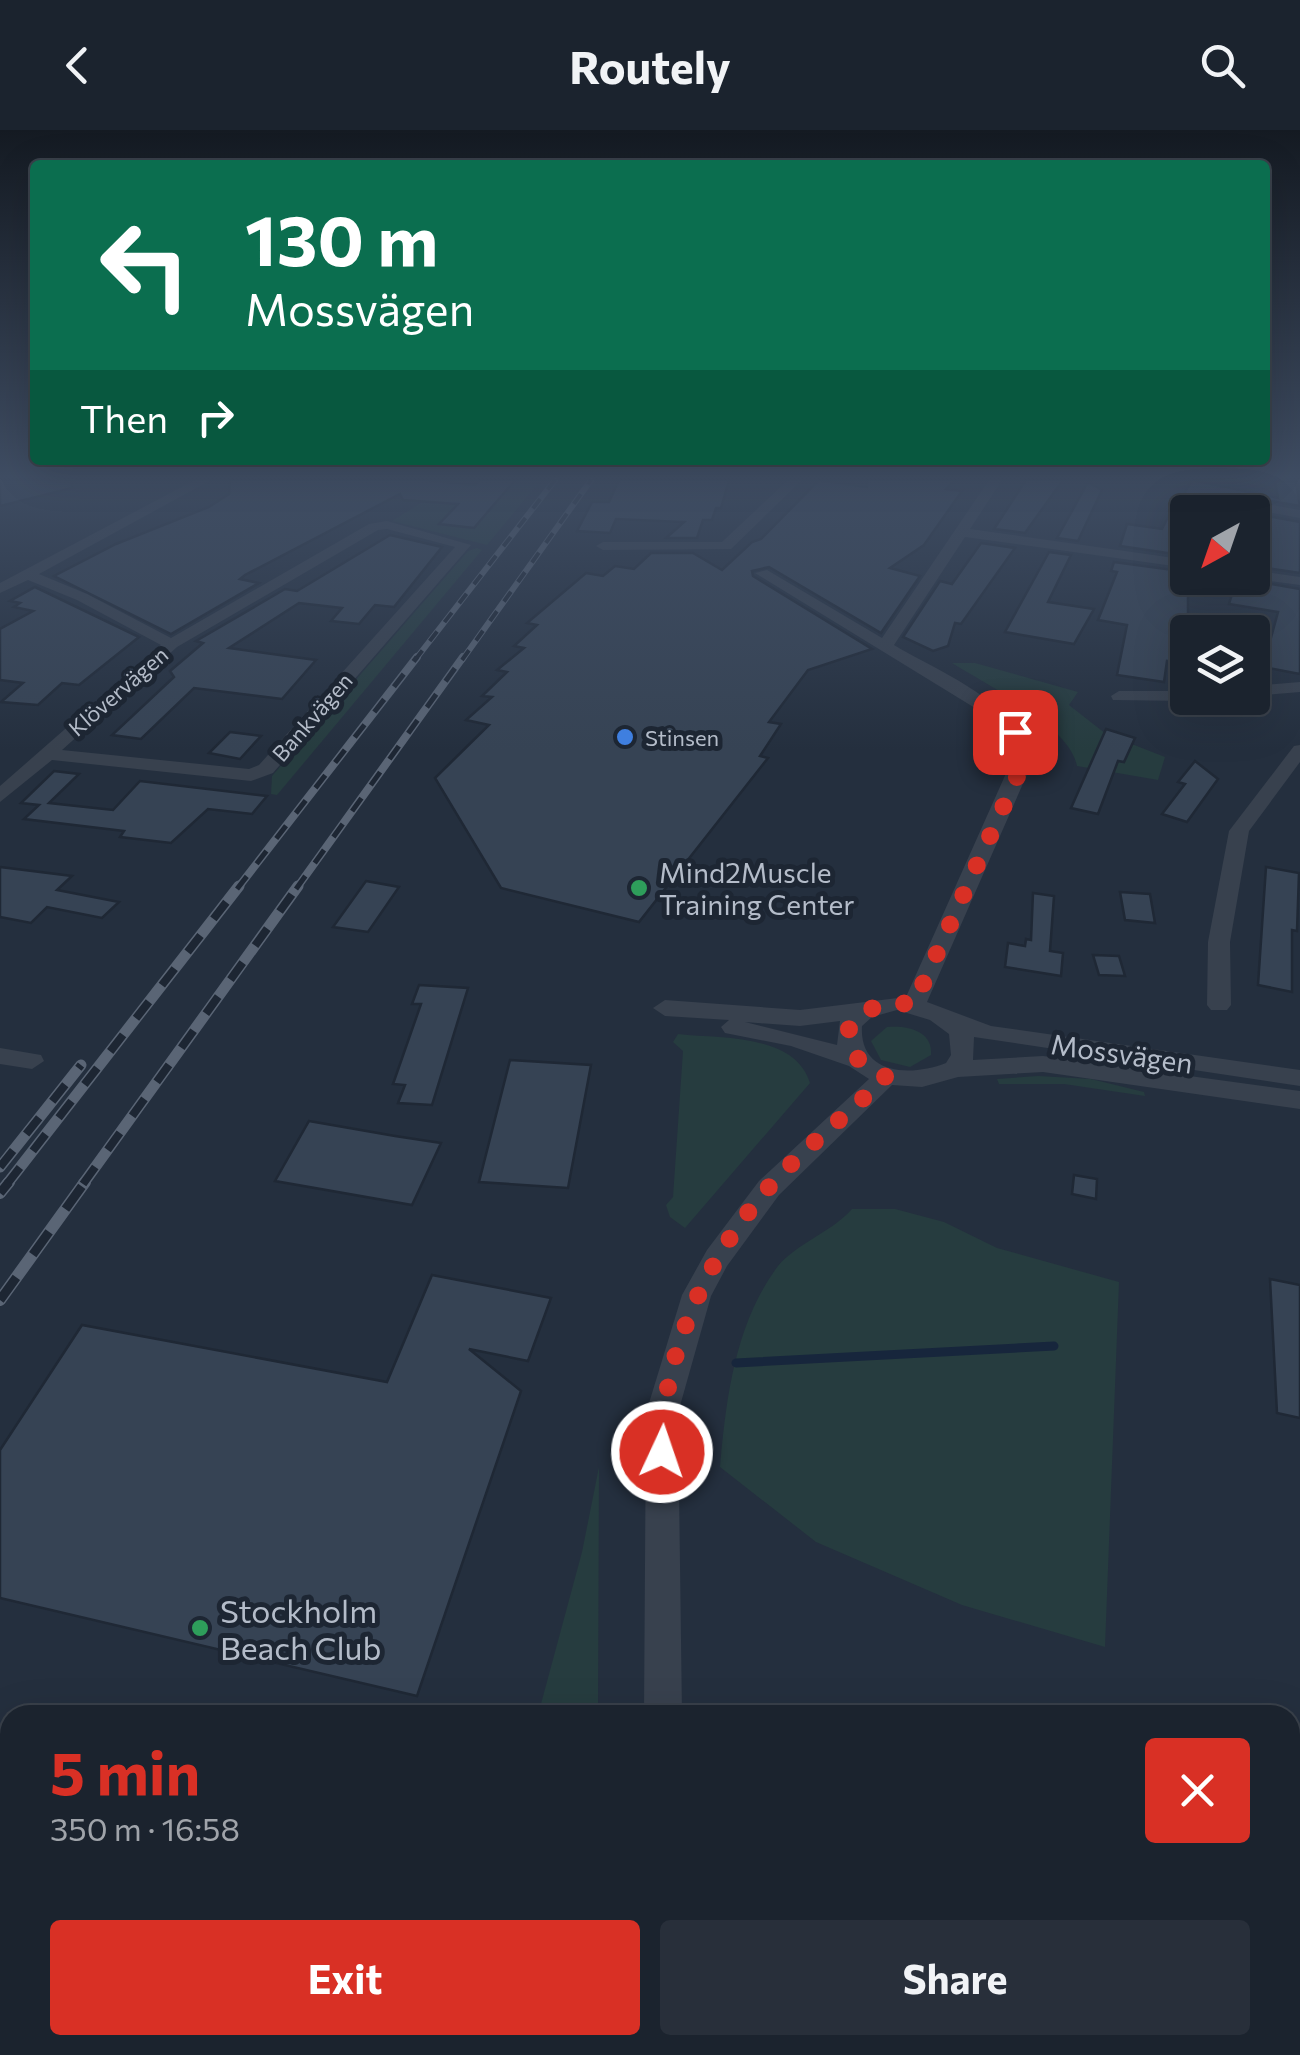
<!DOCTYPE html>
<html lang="en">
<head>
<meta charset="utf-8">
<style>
	:root { --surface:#1b232e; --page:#282f3a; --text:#f1f3f6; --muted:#a0a4aa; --line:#39404a; --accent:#d93025 }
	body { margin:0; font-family:Commissioner,sans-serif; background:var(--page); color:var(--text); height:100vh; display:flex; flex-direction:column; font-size:38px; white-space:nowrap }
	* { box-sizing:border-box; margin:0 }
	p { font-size:32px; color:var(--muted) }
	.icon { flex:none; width:55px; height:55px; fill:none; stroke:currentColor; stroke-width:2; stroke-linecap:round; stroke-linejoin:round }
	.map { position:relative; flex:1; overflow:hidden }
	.details { position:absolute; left:0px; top:1575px; width:1300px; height:350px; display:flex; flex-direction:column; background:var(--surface); border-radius:30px 30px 0 0; box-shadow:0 10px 40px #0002,0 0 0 2px var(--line) }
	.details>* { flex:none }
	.banner { position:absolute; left:30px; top:30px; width:1240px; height:305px; border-radius:10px; box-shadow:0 10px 40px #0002,0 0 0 2px var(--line); background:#0b6e4f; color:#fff; overflow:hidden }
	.needle { width:65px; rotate:220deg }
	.controls { position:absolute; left:1170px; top:365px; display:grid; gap:20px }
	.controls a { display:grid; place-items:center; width:100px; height:100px; border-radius:10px; background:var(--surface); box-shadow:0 10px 40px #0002,0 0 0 2px var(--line); font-size:50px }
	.pin { position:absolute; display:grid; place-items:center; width:85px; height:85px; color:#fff; margin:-42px; border-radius:20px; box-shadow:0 5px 15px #0006 }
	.me { position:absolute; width:110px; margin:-55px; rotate:3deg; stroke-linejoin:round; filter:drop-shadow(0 0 8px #0008) }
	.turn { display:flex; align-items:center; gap:35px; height:210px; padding:0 50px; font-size:45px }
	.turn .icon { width:130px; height:130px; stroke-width:2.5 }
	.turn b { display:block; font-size:70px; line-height:85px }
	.then { display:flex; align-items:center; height:95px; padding:0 50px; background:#0003; gap:20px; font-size:38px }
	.round { display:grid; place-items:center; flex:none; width:105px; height:105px; border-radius:10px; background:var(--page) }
	.summary { display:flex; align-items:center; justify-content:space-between; height:170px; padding:0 50px }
	h1 { font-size:60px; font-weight:700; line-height:75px; color:var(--accent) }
	.action { display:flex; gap:20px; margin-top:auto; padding:20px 50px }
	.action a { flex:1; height:115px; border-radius:10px; background:var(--accent); color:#fff; font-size:40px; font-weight:700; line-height:115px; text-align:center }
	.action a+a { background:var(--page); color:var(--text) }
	header { display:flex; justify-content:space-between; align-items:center; height:130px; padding:0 50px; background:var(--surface); font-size:45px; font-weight:700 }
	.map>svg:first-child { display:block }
</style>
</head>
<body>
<header><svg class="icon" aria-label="back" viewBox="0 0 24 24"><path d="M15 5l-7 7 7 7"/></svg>Routely<svg class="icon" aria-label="search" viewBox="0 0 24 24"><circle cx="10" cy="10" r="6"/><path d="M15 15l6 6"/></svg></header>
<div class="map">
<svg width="1300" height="1925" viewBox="0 0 1300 1925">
	<rect width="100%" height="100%" fill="#242f3e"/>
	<g fill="#263c3f">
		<path d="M457,350H464L450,365L459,373L440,394L474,398L515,350H541L487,415L392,391Z"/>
		<path d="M477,418L482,420L277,665L271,664L272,646L468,421Z"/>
		<path d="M952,533H975L1078,562L1069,575L1106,604L1165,627L1158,650L1077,636C1069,595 987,555 952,533Z"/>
		<path d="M887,897C908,895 933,901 931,925L910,937L881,930L871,911Z"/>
		<path d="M678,904C721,909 795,903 810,953L685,1098L670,1087L666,1075L673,1067L683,921L673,912Z"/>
		<path d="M1038,946L1091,949L1144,962L1145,966L1064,954H999L997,949Z"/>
		<path d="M852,1079H895L944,1092L997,1118L1119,1152L1105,1517L962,1475L816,1412L720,1337C726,1269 735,1193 778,1136C797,1113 832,1102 852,1079Z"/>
		<path d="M599,1337L598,1577L591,1585H538L582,1422Z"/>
	</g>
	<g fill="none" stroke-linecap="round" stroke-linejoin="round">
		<path stroke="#17263c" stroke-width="9" d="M736,1233L1054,1216"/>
	</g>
	<g fill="#364354" stroke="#1f2835" stroke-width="2.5">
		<path d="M0,350H71L72,358L0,376Z"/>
		<path d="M230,350H425L475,355L480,350H515L474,398L439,394L458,374L403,370L400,364L245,445L240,449L259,453L171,504L54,446L116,414L209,377L229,364Z"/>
		<path d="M619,350H729L721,378H716L712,390H703L697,408H666L684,392L616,389L610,403L577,401L592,372H609Z"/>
		<path d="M819,350L867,357V350H955L946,359L962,361L924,415L890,438L920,446L881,503L769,437L752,441L753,446L872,519L808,540L769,592L781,594L760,626L768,628L639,792L501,758L435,648L489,595L466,590L492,567L482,566L507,542L497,540L524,518L514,516L537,495L527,493L586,443L603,446L615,436L634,439L651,423H693L722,440L752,412L761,409Z"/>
		<path d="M1026,350H1063L1025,403L994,399Z"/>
		<path d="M1192,350L1278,368L1275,350L1296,352L1300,376L1232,364L1225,367V377L1248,382H1174Z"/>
		<path d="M1088,352L1102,360L1078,411L1057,408Z"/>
		<path d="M1170,383L1188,385V426L1120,416L1127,394L1162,399Z"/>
		<path d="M1252,383L1300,392V443L1252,436Z"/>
		<path d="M390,405L442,417L394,477L375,475L359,494L331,491L342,478L299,473L229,518L316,530L282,569L194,558L141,609L112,605L174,547L170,541L203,513L196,511L285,459L297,461Z"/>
		<path d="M981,413L1015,418L961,494L955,493L948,516L933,521L903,507L940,451L952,454Z"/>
		<path d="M1049,422L1071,425L1048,472L1094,479L1074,514L1005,502Z"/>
		<path d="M1114,432L1188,442V496L1176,532L1167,531L1164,552L1117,545L1127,495L1098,490L1117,442L1111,441Z"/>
		<path d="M1237,448L1300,459V544L1263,537L1278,482L1229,474Z"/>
		<path d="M35,457L139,507L79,555L62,553L38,575L1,572L23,553L0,550V499L33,481L14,477L20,473L10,471Z"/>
		<path d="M1106,599L1135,608L1124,632L1118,631L1098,684L1071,678Z"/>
		<path d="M230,602L261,606L240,629L209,623Z"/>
		<path d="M1195,631L1218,649L1187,692L1162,684L1185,654L1178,652Z"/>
		<path d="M54,641L79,644L49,673L113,680L140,651L267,666L252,684L208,679L171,713L120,707L124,701L24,689L39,675L21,673Z"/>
		<path d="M0,737L72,746L57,760L119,772L102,788L47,777L31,793L0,787Z"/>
		<path d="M1266,737L1299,743L1297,801L1292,800V862L1258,855Z"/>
		<path d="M366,751L399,757L368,802L333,797Z"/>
		<path d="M1120,762L1150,764L1155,793L1125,790Z"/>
		<path d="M1033,763L1054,766L1050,821L1063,823L1061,846L1005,837L1008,813L1025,816L1026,809L1031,810Z"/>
		<path d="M1093,825L1119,826L1125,846L1099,845Z"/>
		<path d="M419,855L468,858L432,975L398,973L405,955L393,954L421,874H412Z"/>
		<path d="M510,930L591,935L568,1058L479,1052Z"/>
		<path d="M309,991L395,1006L441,1013L412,1075L275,1051Z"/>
		<path d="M1074,1045L1097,1049L1096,1069L1072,1064Z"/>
		<path d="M432,1145L551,1168L528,1231L469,1219L521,1261L417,1566L0,1468V1320L82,1195L387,1252Z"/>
		<path d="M1270,1149L1300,1155V1288L1277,1283Z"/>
	</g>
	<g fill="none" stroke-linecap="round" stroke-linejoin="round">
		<g fill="#38414e" fill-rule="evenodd">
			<path d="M195,350H211L39,444L87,464L171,508L369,394L387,391L471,415L273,643L251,651L52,630L0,672V656L161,515L77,470L28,450L0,463V453ZM387,399L455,417L259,635L249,639L62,620L177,517L378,400Z"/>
			<path d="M788,350H802L731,419L603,420L596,416L603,412H722Z"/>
			<path d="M989,350H1002L970,399L1188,430V438L965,407L894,515C938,542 1036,579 1029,640L927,872L991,896L1300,940V956L974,907L973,930L1043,926L1300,961V979L1043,942L958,947L922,957L892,955L779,1065L727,1136L711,1166L678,1283L682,1585H644L646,1283L682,1165L707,1120L759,1051L869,949L849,936L791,916L725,903L721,897L729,890L665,886L653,878L665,870L800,880L906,867L1012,630L1007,607L988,586L755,443L767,440L882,508ZM897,880L930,890L949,904L951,925L946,933C910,947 859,945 862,896L872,887ZM840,891L837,915L745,892L800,896Z"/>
			<path d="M1233,368L1300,380V388L1228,375V369Z"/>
			<path d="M1252,440L1300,447V455L1249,448H1252Z"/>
			<path d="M1300,552V562L1252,566V556Z"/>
			<path d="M1119,561H1188V568H1195L1188,571L1113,570L1111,566Z"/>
			<path d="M1300,615V632L1249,701L1230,812L1231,875L1227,880H1211L1207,875L1208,812L1229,701L1294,616Z"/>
			<path d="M0,918L41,925L44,931L32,939L0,934Z"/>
			<path d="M1290,1851L1300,1855V1899L1290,1895Z"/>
			<path d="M660,1915H704L705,1925H661Z"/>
		</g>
		<defs>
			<g id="rail-far3">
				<path d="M415,530L555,350"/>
				<path d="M462,530L591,350"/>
			</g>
			<g id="rail-far2">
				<path d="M237,759L417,527"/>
				<path d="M296,759L463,527"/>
			</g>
			<g id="rail-far1">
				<path d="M0,1037L81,935"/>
				<path d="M7,1054L239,756"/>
				<path d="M83,1054L298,756"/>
			</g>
			<g id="rail">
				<path d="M0,1063L9,1052"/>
				<path d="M0,1170L85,1052"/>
			</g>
		</defs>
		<use href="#rail-far3" stroke="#5a6575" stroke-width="6"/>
		<use href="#rail-far2" stroke="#5a6575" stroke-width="8"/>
		<use href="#rail-far1" stroke="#5a6575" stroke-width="11"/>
		<use href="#rail" stroke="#5a6575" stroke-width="12"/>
		<use href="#rail-far3" stroke="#1d2633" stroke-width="4" stroke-dasharray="12" stroke-linecap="butt"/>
		<use href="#rail-far2" stroke="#1d2633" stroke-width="5" stroke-dasharray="16" stroke-linecap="butt"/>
		<use href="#rail-far1" stroke="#1d2633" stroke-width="8" stroke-dasharray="21" stroke-linecap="butt"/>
		<use href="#rail" stroke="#1d2633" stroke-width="9" stroke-dasharray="28" stroke-linecap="butt"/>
	</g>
	<linearGradient id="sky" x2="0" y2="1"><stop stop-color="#141a22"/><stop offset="0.56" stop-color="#3f4d63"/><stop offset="1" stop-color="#3f4d63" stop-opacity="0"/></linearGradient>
	<rect width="1300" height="620" fill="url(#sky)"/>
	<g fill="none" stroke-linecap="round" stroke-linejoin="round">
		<path stroke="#d93025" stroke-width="18" stroke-dasharray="0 32.4" d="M662,1322C661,1227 706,1128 769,1057C804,1018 848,984 886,947C862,936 843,922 850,894C869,875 887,872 914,874L1020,640L1023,620L1015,602"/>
	</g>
	<circle fill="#3f7fe0" stroke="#1d2633" stroke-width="4" cx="625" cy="607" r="10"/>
	<g fill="#2e9e5b" stroke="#1d2633" stroke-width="4">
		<circle cx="639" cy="758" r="10"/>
		<circle cx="200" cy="1498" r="10"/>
	</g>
	<g text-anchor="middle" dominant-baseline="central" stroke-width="10" stroke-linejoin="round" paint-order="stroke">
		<g font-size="22" fill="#b4bcc9" stroke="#1d2633">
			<text transform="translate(118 561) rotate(-41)">Klövervägen</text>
			<text transform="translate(312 587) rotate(-49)">Bankvägen</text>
		</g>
		<g font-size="22" fill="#b4bcc9" stroke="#1d2633" text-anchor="start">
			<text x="645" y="607">Stinsen</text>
		</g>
		<g font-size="28" fill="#b4bcc9" stroke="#1d2633" text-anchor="start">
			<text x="659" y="742">Mind2Muscle<tspan x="659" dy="32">Training Center</tspan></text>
		</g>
		<g font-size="28" fill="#b4bcc9" stroke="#1d2633">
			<text transform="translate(1122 923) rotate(8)">Mossvägen</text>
		</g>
		<g font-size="32" fill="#b4bcc9" stroke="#1d2633" text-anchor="start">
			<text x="220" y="1480">Stockholm<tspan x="220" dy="37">Beach Club</tspan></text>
		</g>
	</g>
</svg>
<div class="controls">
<a><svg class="needle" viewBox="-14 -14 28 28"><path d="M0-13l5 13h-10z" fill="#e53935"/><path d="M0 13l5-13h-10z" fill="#a0a4aa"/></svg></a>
<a><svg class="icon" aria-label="layers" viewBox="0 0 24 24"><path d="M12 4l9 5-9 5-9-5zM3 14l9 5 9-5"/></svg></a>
</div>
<div class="pin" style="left:1015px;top:602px;background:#d93025"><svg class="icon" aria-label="arrive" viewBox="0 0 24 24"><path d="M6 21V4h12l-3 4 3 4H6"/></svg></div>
<svg class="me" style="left:662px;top:1322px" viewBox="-20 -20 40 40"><circle r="17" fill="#d93025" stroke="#fff" stroke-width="3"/><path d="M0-11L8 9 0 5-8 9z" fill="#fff"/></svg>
<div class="banner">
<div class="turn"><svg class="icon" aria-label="left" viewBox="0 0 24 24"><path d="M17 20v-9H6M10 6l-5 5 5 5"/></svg><div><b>130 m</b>Mossvägen</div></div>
<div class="then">Then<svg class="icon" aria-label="right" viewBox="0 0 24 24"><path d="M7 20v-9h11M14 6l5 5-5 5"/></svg></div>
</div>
<section class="details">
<div class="summary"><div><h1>5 min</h1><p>350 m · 16:58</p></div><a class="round" style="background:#d93025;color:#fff"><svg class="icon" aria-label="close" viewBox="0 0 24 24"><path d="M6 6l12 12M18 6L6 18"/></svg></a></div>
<div class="action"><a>Exit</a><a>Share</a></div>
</section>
</div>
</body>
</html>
